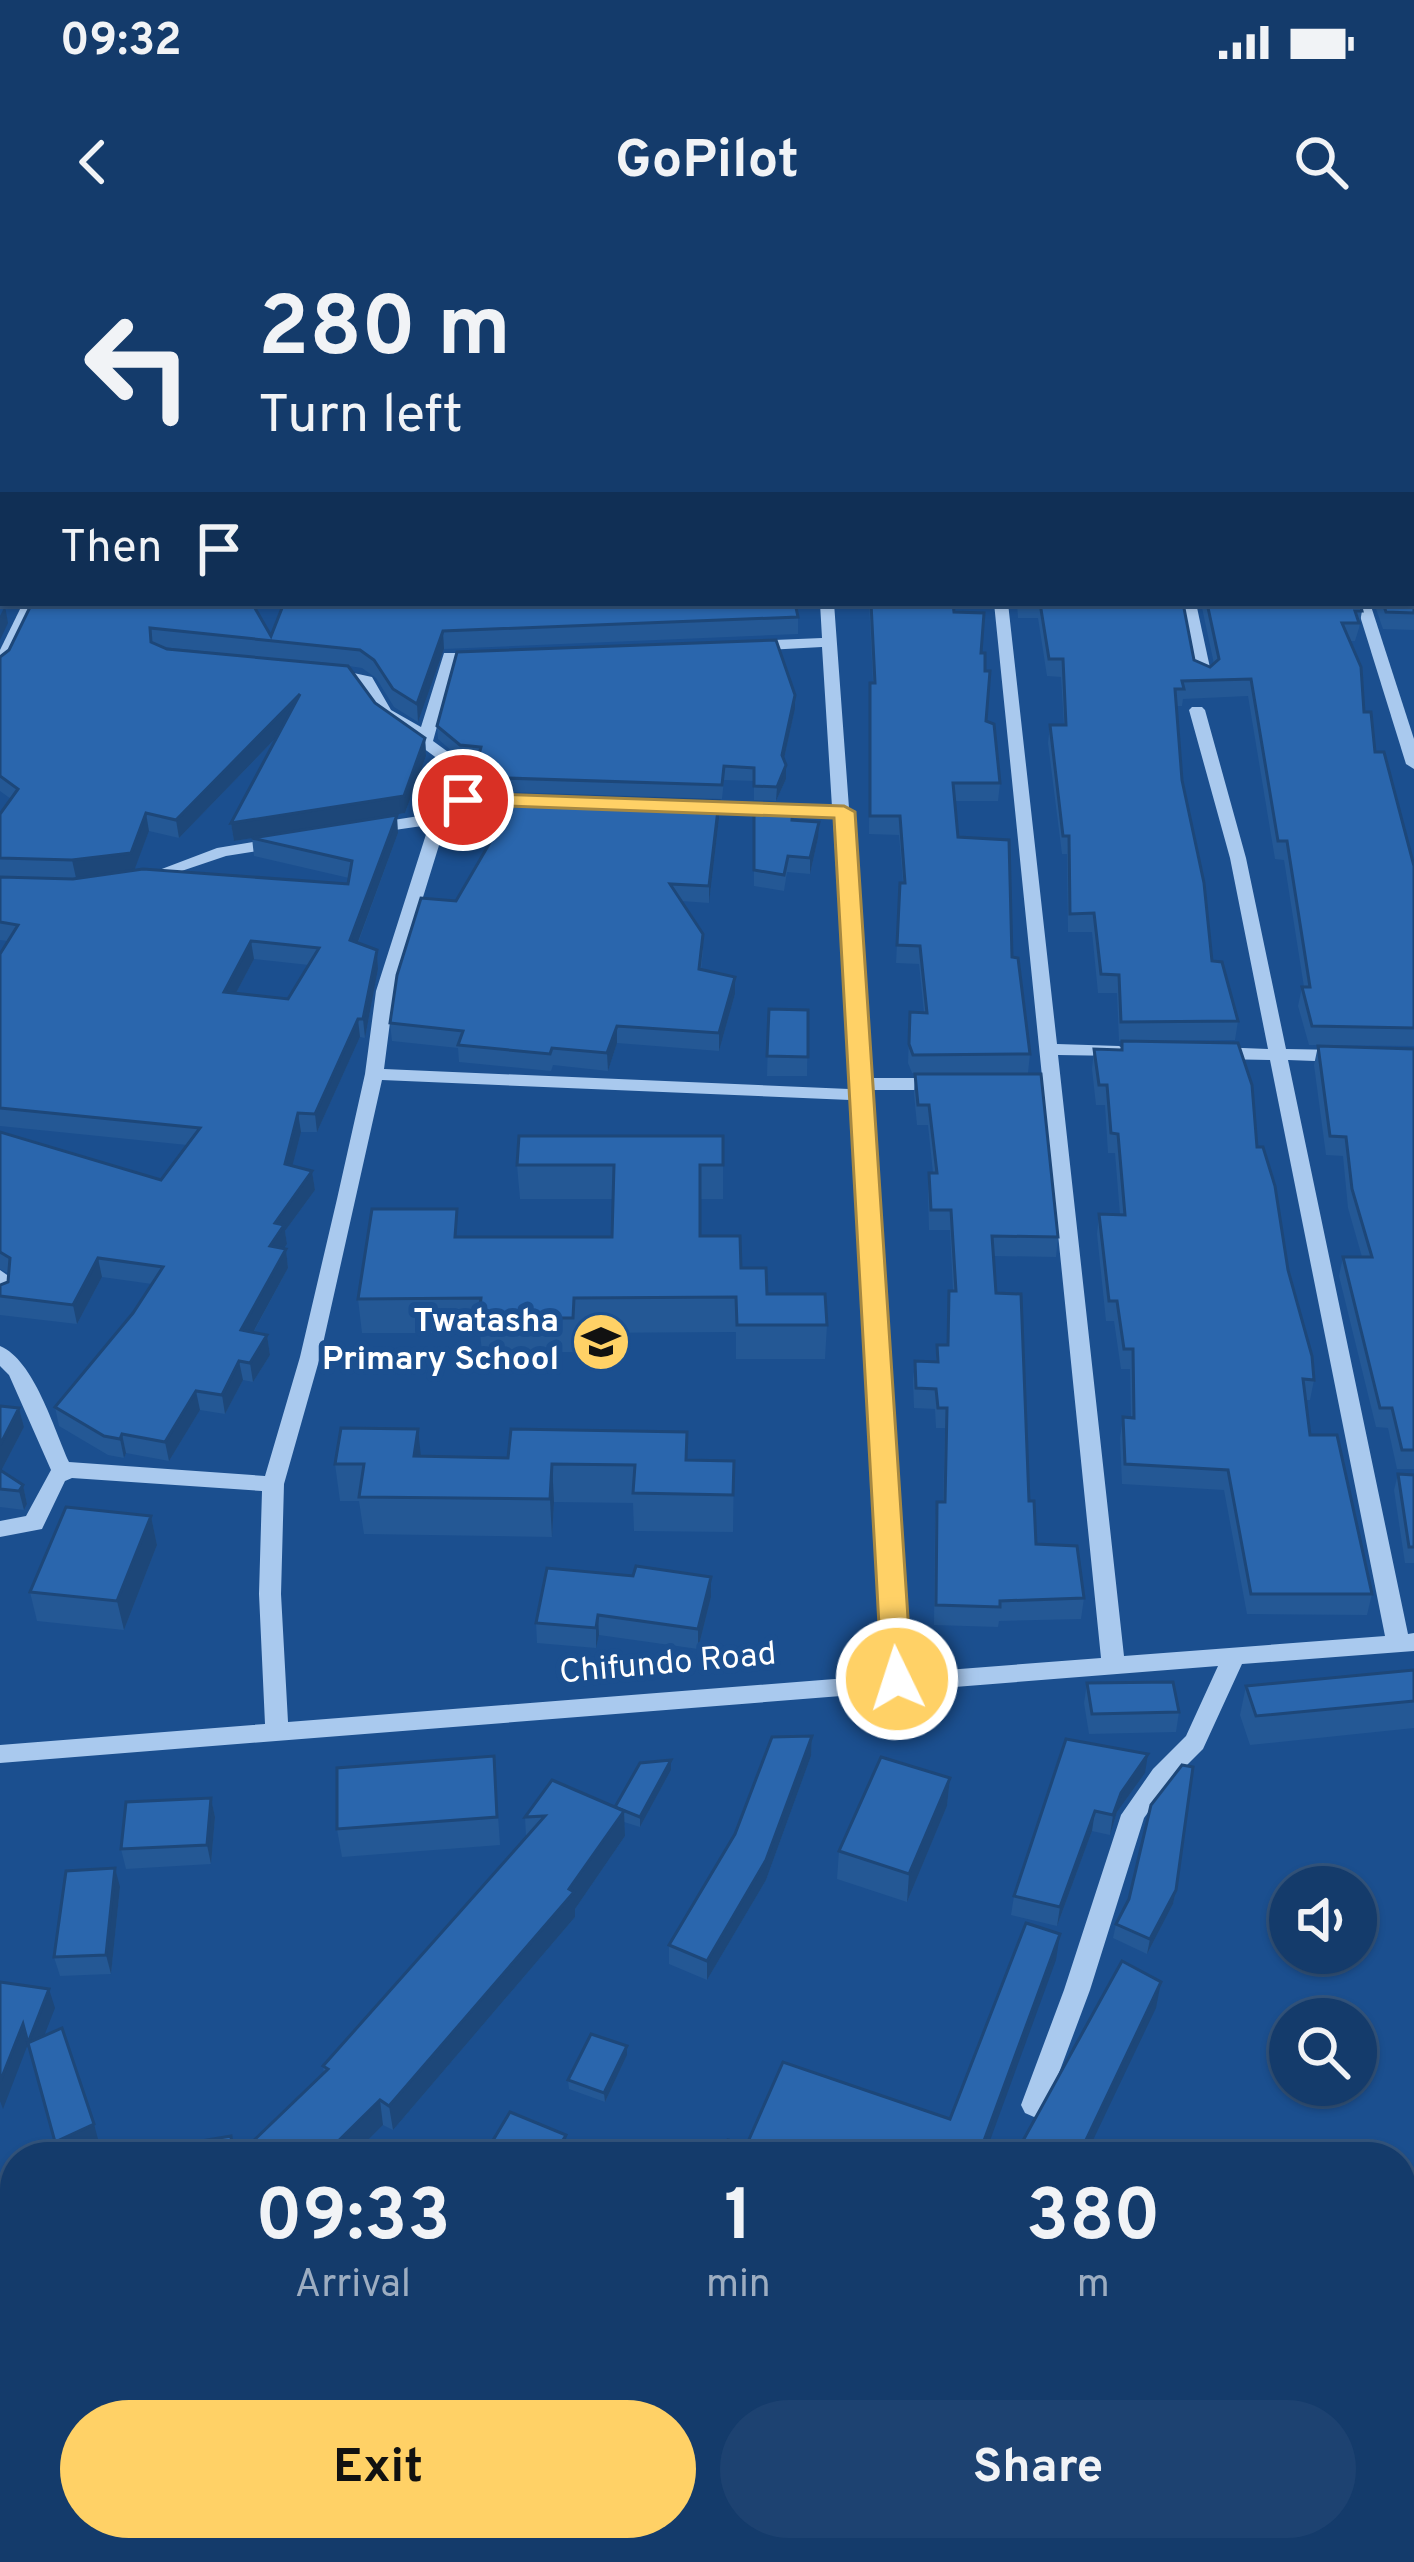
<!DOCTYPE html>
<html lang="en">
<head>
<meta charset="utf-8">
<style>
	:root { --surface:#143b6b; --page:#1d4271; --text:#f1f3f6; --muted:#9dadc1; --line:#33557e; --accent:#ffd166 }
	body { margin:0; font-family:Overpass,sans-serif; background:var(--page); color:var(--text); height:100vh; display:flex; flex-direction:column; font-size:45px; white-space:nowrap }
	* { box-sizing:border-box; margin:0 }
	p { font-size:39px; color:var(--muted) }
	.icon { flex:none; width:66px; height:66px; fill:none; stroke:currentColor; stroke-width:2; stroke-linecap:round; stroke-linejoin:round }
	.map { position:relative; flex:1; overflow:hidden }
	.details { position:absolute; left:0px; top:1902px; width:1416px; height:420px; display:flex; flex-direction:column; background:var(--surface); border-radius:48px 48px 0 0; box-shadow:0 3px 9px #0004,0 0 0 3px var(--line) }
	.details>* { flex:none }
	.hud { position:absolute; left:0px; top:0px; width:1416px; height:366px; box-shadow:0 3px 9px #0004,0 0 0 3px var(--line); background:#143b6b; color:var(--text); overflow:hidden }
	.buttons { position:absolute; left:1269px; top:1626px; display:grid; gap:24px }
	.buttons a { display:grid; place-items:center; width:108px; height:108px; border-radius:50%; background:var(--surface); box-shadow:0 3px 9px #0004,0 0 0 3px var(--line); font-size:60px }
	.pin { position:absolute; display:grid; place-items:center; width:102px; height:102px; color:#fff; margin:-51px; border:6px solid #fff; border-radius:50%; box-shadow:0 3px 12px #0007 }
	.me { position:absolute; width:132px; margin:-66px; rotate:356deg; stroke-linejoin:round; filter:drop-shadow(0 0 9px #0008) }
	.turn { display:flex; align-items:center; gap:42px; height:252px; padding:0 60px; font-size:54px }
	.turn .icon { width:156px; height:156px; stroke-width:2.5 }
	.turn b { display:block; font-size:84px; line-height:102px }
	.then { display:flex; align-items:center; height:114px; padding:0 60px; background:#0003; gap:24px; font-size:45px }
	.eta { display:flex; justify-content:space-evenly; align-items:center; height:204px; text-align:center }
	.eta b { font-size:72px; font-weight:700; line-height:84px }
	.action { display:flex; gap:24px; margin-top:auto; padding:24px 60px }
	.action a { flex:1; height:138px; border-radius:72px; background:var(--accent); color:#111; font-size:48px; font-weight:700; line-height:138px; text-align:center }
	.action a+a { background:var(--page); color:var(--text) }
	.status { display:flex; justify-content:space-between; align-items:center; height:84px; padding:0 60px; background:var(--surface); direction:ltr }
	.status svg { height:33px; fill:currentColor }
	header { display:flex; justify-content:space-between; align-items:center; height:156px; padding:0 60px; background:var(--surface); font-size:54px; font-weight:700 }
	.map>svg:first-child { display:block }
</style>
</head>
<body>
<div class="status"><b>09:32</b><svg viewBox="0 0 49 12"><path d="M0 12V9h3v3zM5 12V6h3v6zM10 12V3h3v9zM15 12V0h3v12zM26 1h20v11H26zM47 4h2v5h-2z"/></svg></div>
<header><svg class="icon" aria-label="back" viewBox="0 0 24 24"><path d="M15 5l-7 7 7 7"/></svg>GoPilot<svg class="icon" aria-label="search" viewBox="0 0 24 24"><circle cx="10" cy="10" r="6"/><path d="M15 15l6 6"/></svg></header>
<div class="map">
<svg width="1414" height="2322" viewBox="0 0 1414 2322">
	<rect width="100%" height="100%" fill="#1b4f8f"/>
	<g fill="none" stroke-linecap="round" stroke-linejoin="round">
		<g fill="#a9c9ee" fill-rule="evenodd">
			<path d="M1250,0H1262L1263,3H1251Z"/>
			<path d="M23,363H37L8,426L0,431V410Z"/>
			<path d="M820,363H834L849,568L852,572L849,576L867,838H944L953,844L944,850H868L871,855L869,859L908,1433L1101,1418L994,363H1008L1057,804L1119,806L1128,811L1119,816L1058,815L1124,1416L1385,1396L1270,820L1217,819L1208,813L1217,807L1268,809L1230,618L1189,470L1192,467H1202L1205,470L1246,618L1286,809L1341,810L1350,816L1341,822L1288,820L1408,1394L1414,1393V1411L1242,1424L1203,1509L1169,1543L1144,1578L1090,1750L1047,1865L1043,1873L1034,1877L1025,1873L1021,1865L1064,1750L1121,1575L1153,1529L1186,1496L1218,1426L0,1523V1505L265,1484L259,1354L262,1251L72,1238L65,1241L42,1289L0,1297V1281L26,1276L51,1230L9,1135L0,1126V1106C34,1120 54,1189 69,1222L265,1236L300,1117L337,959L365,834L376,751L429,585L374,593L366,588L374,583L432,574L444,558L450,540L442,522L419,505L411,494L379,476L361,443L326,433V427L372,437L391,470L421,487L444,413H485L493,418L485,423L455,421L433,501L455,517L466,540L460,560L449,573L394,751L384,829L849,849L833,576L693,571L685,566L693,561L832,567L822,407L749,411L741,406L749,401L822,398ZM382,840L850,860L885,1435L288,1482L281,1354L284,1244L320,1117Z"/>
			<path d="M1182,363H1196L1212,437L1209,440L1196,437Z"/>
			<path d="M1356,363H1370L1414,499V529L1406,524Z"/>
			<path d="M278,598L286,603L284,607L226,616L146,643L138,638L217,608Z"/>
			<path d="M0,1030L10,1037V1057L0,1064Z"/>
		</g>
	</g>
	<g fill="#245895" fill-rule="evenodd">
		<path d="M0,0L3,3V102H0Z"/>
		<path d="M1279,0H1414V390L1383,389L1374,363H1413V3H1280Z"/>
		<rect x="0" y="284" width="3" height="17"/>
		<path d="M32,363L271,396L798,377V394L444,409L418,482L394,467L376,438L362,428L349,426L375,463L425,498L426,516L405,573L348,583L398,593L358,703L377,710L378,729L365,798L360,797L317,892H301L292,926L312,931L315,950L285,991L287,1004L284,1009H286L288,1028L253,1093L267,1095L270,1115L253,1142L243,1140L225,1174L200,1170L169,1221L126,1213L124,1218L108,1215L59,1186L55,1167L133,1073L152,1044L102,1037L77,1084L0,1075V1045L8,1042L9,1034L0,1029V892L161,940L187,905L0,886V714L8,701L0,700V637L76,638L0,637V574L11,559L0,551V417L9,410ZM162,407L325,424L167,409ZM277,497L231,583L234,601L252,598L254,616L349,638L348,644L134,630L149,591L179,598ZM254,719L309,725L288,759L236,753Z"/>
		<path d="M869,363H953L954,372L981,413L986,481L1000,543L998,561H955L958,597L1012,717L1030,814L1028,833H912L908,823L910,772L924,773L919,724L896,723L900,643H903L899,595L869,594L870,461L873,443Z"/>
		<path d="M1017,363H1183L1194,420L1210,427L1214,424L1201,363H1360L1362,371L1359,388L1355,401H1349L1364,472L1375,512L1414,626V806L1309,805L1298,766L1302,747H1304L1284,620L1275,619L1248,456L1183,459L1182,466H1176L1182,540L1212,721L1238,781L1235,800L1119,801L1117,753H1098L1092,692H1068L1067,614H1062L1048,503L1050,485H1064L1061,437L1047,436L1038,378H1018Z"/>
		<path d="M795,469L784,519L786,539L776,561L754,560V541L724,540L722,559L473,551V537L478,520L460,518L438,499L437,486Z"/>
		<path d="M754,563L793,580L818,598L810,634L787,632L784,651L754,646Z"/>
		<path d="M453,574L719,578L709,663L682,661L703,711L701,730L735,737V754L719,811L617,803L608,831L553,825L551,831L459,822L458,808L392,801L390,783L456,661L490,602L483,601L482,594L454,591Z"/>
		<path d="M769,769L808,770L807,836H767Z"/>
		<path d="M1122,801L1257,907L1314,1140L1310,1160H1306L1310,1195L1372,1354L1367,1375L1247,1374L1224,1250L1122,1244L1120,1198L1123,1177L1131,1178L1130,1129H1121L1114,1081H1106L1097,994L1099,974L1120,975L1115,913H1108L1105,865H1096L1092,829L1094,809L1121,810Z"/>
		<path d="M1318,806L1414,809V1229H1397L1388,1188L1376,1187L1339,1036L1343,1017H1362L1348,968L1343,916L1326,915L1314,825Z"/>
		<path d="M915,834L1058,997L1056,1017L993,1016L996,1053L1036,1304L1084,1358L1081,1379L999,1381L998,1387L934,1385L935,1282L937,1262H943L945,1188H936L935,1169L914,1168L913,1141L915,1121L936,1122L937,1105H947L949,1051H953L950,990H929L928,953L929,933H933L928,885H917L914,854Z"/>
		<path d="M723,896V959H700V996L741,1028L767,1054L827,1085L825,1119H736V1092L576,1093L575,1112H482L480,1093H362L358,1059L459,997H612L613,959H520L517,925Z"/>
		<path d="M0,1166L19,1168L24,1187L1,1231L23,1245L27,1264L24,1270L0,1267Z"/>
		<path d="M687,1192V1220L734,1221L733,1292L634,1291L633,1263L554,1262L552,1297L364,1294L359,1261H340L335,1224L421,1216L508,1218Z"/>
		<path d="M1398,1234L1414,1235V1323H1405L1394,1250Z"/>
		<path d="M151,1276L157,1305L124,1390L37,1381L30,1352Z"/>
		<path d="M633,1336L711,1357L698,1409L599,1395L596,1408L537,1403L536,1383Z"/>
		<path d="M1414,1430V1488L1250,1505L1240,1475L1246,1446Z"/>
		<path d="M1087,1443L1179,1472L1176,1492L1089,1494L1084,1463Z"/>
		<path d="M812,1496L811,1516L766,1640L707,1740L669,1724V1705Z"/>
		<path d="M1066,1499L1145,1533L1117,1572L1110,1595L1092,1591L1057,1686L1011,1675L1014,1656Z"/>
		<path d="M494,1516L500,1605L342,1617L337,1589Z"/>
		<path d="M671,1530L640,1587L624,1582L625,1596L575,1669V1677L393,1890L383,1885L351,1917H250L248,1906L324,1833L323,1826L526,1597L525,1577L615,1567Z"/>
		<path d="M950,1538L947,1566L907,1662L837,1639L839,1611Z"/>
		<path d="M211,1558L215,1577L211,1624L126,1629L121,1609Z"/>
		<path d="M120,1647L111,1734L60,1736L54,1717Z"/>
		<path d="M1176,1650L1173,1664L1147,1714L1113,1698L1116,1684L1129,1659Z"/>
		<path d="M627,1815L605,1862L569,1849L568,1840Z"/>
		<path d="M0,2016L15,2018V2080L0,2078Z"/>
		<path d="M104,2307H272L264,2317L271,2322H119Z"/>
		<path d="M336,2307L455,2322H339Z"/>
	</g>
	<g fill="#1d4779">
		<path d="M5,366L8,383L0,400V376Z"/>
		<path d="M443,391L444,409L418,482L417,464Z"/>
		<path d="M300,454L302,471L179,598L176,580Z"/>
		<path d="M795,455V469L782,528V515Z"/>
		<path d="M425,498L426,516L405,573L234,601L231,583Z"/>
		<path d="M786,525V539L776,561L777,547Z"/>
		<path d="M719,561V578L709,663V646Z"/>
		<path d="M146,573L149,591L134,631L76,638L72,620Z"/>
		<path d="M397,575L398,593L352,718L350,700Z"/>
		<path d="M819,582L818,598L810,634V618Z"/>
		<path d="M251,701L254,719L227,770L224,752Z"/>
		<path d="M377,710L378,729L365,798L363,779Z"/>
		<path d="M735,737V754L719,811V793Z"/>
		<path d="M358,779L360,797L317,892L315,874Z"/>
		<path d="M617,786V803L608,831L607,813Z"/>
		<path d="M298,873L301,892L288,943L285,924Z"/>
		<path d="M312,931L315,950L285,991L287,1004L273,1025L270,1006L275,983Z"/>
		<path d="M286,1009L288,1028L244,1109L241,1090Z"/>
		<path d="M98,1018L102,1037L77,1084L73,1065Z"/>
		<path d="M267,1095L270,1115L253,1142L250,1123Z"/>
		<path d="M239,1121L243,1140L225,1174L222,1155Z"/>
		<path d="M196,1151L200,1170L169,1221L165,1202Z"/>
		<path d="M19,1168L24,1187L0,1233V1205Z"/>
		<path d="M418,1189L422,1226L414,1216Z"/>
		<path d="M122,1194L126,1213L124,1218L120,1199Z"/>
		<path d="M552,1224L554,1262L552,1297L550,1259Z"/>
		<path d="M23,1245L27,1264L24,1270L19,1251Z"/>
		<path d="M151,1276L157,1305L124,1390L117,1361Z"/>
		<path d="M711,1337V1357L698,1409V1389Z"/>
		<path d="M598,1375L599,1395L596,1408V1388Z"/>
		<path d="M812,1496L811,1516L766,1640L707,1740V1721Z"/>
		<path d="M1148,1514L1145,1533L1117,1572L1110,1595L1113,1575L1121,1553Z"/>
		<path d="M671,1520V1530L640,1587V1577Z"/>
		<path d="M950,1538L947,1566L907,1662L909,1634Z"/>
		<path d="M211,1558L215,1577L211,1624L207,1605Z"/>
		<path d="M624,1571L625,1596L575,1669V1677L393,1890L389,1866L569,1649Z"/>
		<path d="M1095,1571L1092,1591L1057,1686L1060,1667Z"/>
		<path d="M115,1628L120,1647L111,1734L106,1715Z"/>
		<path d="M1176,1650L1173,1664L1147,1714L1150,1699Z"/>
		<path d="M1060,1694L1056,1720L984,1917H978Z"/>
		<path d="M1161,1742L1156,1768L1085,1917H1078Z"/>
		<path d="M49,1749L55,1768L34,1822L28,1804L3,1869L0,1861V1842L23,1784Z"/>
		<path d="M627,1806V1815L605,1862L604,1853Z"/>
		<path d="M380,1860L383,1885L351,1917H322Z"/>
		<path d="M94,1884L99,1903L68,1917H60L55,1902Z"/>
		<path d="M566,1895L567,1914L565,1917H553Z"/>
		<path d="M255,2307H272L260,2322L253,2309Z"/>
	</g>
	<g fill="#2a66ad" stroke="#1d4779" stroke-width="3" fill-rule="evenodd">
		<path d="M0,0H1230L1231,3H3V86H0Z"/>
		<path d="M1286,0H1413V3H1287Z"/>
		<path d="M1413,7L1414,15L1413,153Z"/>
		<path d="M3,135V258L0,257V137Z"/>
		<path d="M1413,158L1414,373L1386,372L1383,363H1413Z"/>
		<path d="M32,363H252L271,396L284,363H795L798,377L443,391L417,464L393,449L374,420L360,410L150,388L151,402L167,409L348,426L375,463L425,498L404,556L231,583L300,454L176,580L146,573L131,613L72,620L0,618V574L18,549L0,536V417L9,410Z"/>
		<path d="M871,363H953L954,372L984,373L981,413H985V431H990L986,481L994,484L1000,543H953L958,597L1009,600L1012,717L1018,718L1030,814L913,815L909,804L910,772L927,773L920,706L897,705L900,643H905L900,576H870V443H875Z"/>
		<path d="M1040,363H1183L1194,420L1210,427L1219,419L1207,363H1360L1362,371H1355L1359,383H1342L1361,427L1364,472H1371L1375,512H1384L1414,626V788L1312,786L1302,747H1310L1287,601H1278L1251,439L1182,441L1184,449H1175L1182,540L1204,643L1212,721L1222,722L1238,781L1121,782L1119,735L1101,734L1094,673L1070,674L1069,596H1063L1050,485H1066L1063,419H1049Z"/>
		<path d="M776,400L795,455L782,515L786,525L777,547L754,546V528L724,526L722,545L473,537L481,507L460,505L437,486L457,412Z"/>
		<path d="M463,553L719,561L709,646L670,644L703,694L699,729L735,737L719,793L617,786L607,813L552,808L550,814L458,805L463,791L390,783L397,735L421,658L456,661L499,587L482,585L485,577L453,574Z"/>
		<path d="M754,563L793,566L792,580L819,582L810,618L788,616L784,635L754,630Z"/>
		<path d="M397,575L350,700L377,710L363,779H358L315,874L298,873L285,924L312,931L275,983L284,985L270,1006L286,1009L241,1090L267,1095L250,1123L239,1121L222,1155L196,1151L165,1202L122,1194L120,1199L104,1196L55,1167L133,1073L163,1027L98,1018L73,1065L0,1056V1045L8,1042L10,1018L0,1012V892L161,940L200,888L0,868V714L18,685L0,682V637L73,639L143,629L348,644L352,621L252,598ZM251,701L319,708L288,759L224,752Z"/>
		<path d="M769,769L808,770V817L767,816Z"/>
		<path d="M1122,801L1238,803L1252,845L1257,907H1263L1275,946L1288,1030L1312,1116L1314,1140L1303,1139L1310,1195H1337L1372,1354H1251L1228,1230L1125,1224L1123,1177L1134,1178L1133,1109H1124L1117,1061H1109L1099,974L1125,975L1118,894L1111,893L1107,845H1099L1094,809L1122,810Z"/>
		<path d="M1318,806L1414,809V1210H1402L1392,1168H1380L1343,1017H1372L1352,949L1346,897L1330,896Z"/>
		<path d="M915,834H1041L1058,997L992,996L996,1053L1021,1054L1029,1261H1034L1036,1304L1077,1306L1084,1358L1000,1361V1367L936,1365L937,1262H945L947,1168H938L936,1149L916,1148L915,1121L938,1122L937,1105H948L949,1051H956L951,970H931L929,933H937L929,865H918Z"/>
		<path d="M519,896H723V925H700V996H740L741,1028H766L767,1054H825L827,1085H737L736,1057L574,1058L573,1078H479L481,1058L358,1059L372,969H457L455,997H612L614,925H517Z"/>
		<path d="M0,1166L19,1168L0,1205Z"/>
		<path d="M341,1188L418,1189L414,1216L508,1218L511,1189L687,1192L686,1220L734,1221L733,1255L633,1253L635,1225L552,1224L550,1259L359,1257L364,1224H335Z"/>
		<path d="M0,1230L23,1245L19,1251L0,1249Z"/>
		<path d="M1398,1234L1414,1235V1307H1409Z"/>
		<path d="M66,1267L151,1276L117,1361L30,1352Z"/>
		<path d="M636,1326L711,1337L698,1389L598,1375L596,1388L536,1383L547,1328L633,1336Z"/>
		<path d="M1414,1430V1461L1256,1476L1246,1446Z"/>
		<path d="M1173,1442L1179,1472L1092,1474L1087,1443Z"/>
		<path d="M812,1496L766,1620L707,1721L669,1705L735,1594L772,1497Z"/>
		<path d="M1066,1499L1148,1514L1121,1553L1113,1575L1095,1571L1060,1667L1014,1656Z"/>
		<path d="M494,1516L497,1577L337,1589V1528Z"/>
		<path d="M881,1517L950,1538L909,1634L839,1611Z"/>
		<path d="M671,1520L640,1577L615,1567L640,1523Z"/>
		<path d="M1182,1525L1193,1527L1176,1650L1150,1699L1116,1684L1129,1659L1151,1565Z"/>
		<path d="M552,1540L624,1571L569,1649L574,1652L389,1866L380,1860L322,1917H261L248,1906L328,1829L323,1826L545,1576L525,1577Z"/>
		<path d="M211,1558L207,1605L121,1609L126,1562Z"/>
		<path d="M115,1628L106,1715L54,1717L66,1631Z"/>
		<path d="M1026,1683L1060,1694L978,1917H723L728,1900L747,1904L783,1822L950,1879Z"/>
		<path d="M1122,1721L1161,1742L1078,1917H1014Z"/>
		<path d="M0,1742L49,1749L28,1803L23,1784L0,1842Z"/>
		<path d="M62,1788L94,1884L55,1902L28,1803Z"/>
		<path d="M591,1794L627,1806L604,1853L568,1840Z"/>
		<path d="M510,1872L566,1895L553,1917H483Z"/>
		<path d="M231,1896L233,1917H185L183,1904Z"/>
		<path d="M0,2016L15,2018V2065L0,2062Z"/>
		<path d="M0,2288L15,2289V2307H61L90,2322H0Z"/>
		<path d="M114,2307H255L253,2309L271,2322H129Z"/>
		<path d="M337,2307H439L455,2322H352Z"/>
	</g>
	<path fill="#ffd166" stroke="#a68842" stroke-width="3" d="M463,553L844,566L855,572L912,1439L908,1447H886L882,1439L834,578L455,564L452,560Z"/>
	<defs>
		<symbol id="school-disc" viewBox="-11 -11 22 22"><circle r="9.5" fill="#ffd166" stroke="#1b4f8f"/><path d="M0-5L7-2L0 1L-7-2ZM-4 1L0 2.5L4 1V4Q0 6-4 4Z" fill="#111"/></symbol>
	</defs>
	<g fill-rule="evenodd">
		<use href="#school-disc" x="568" y="1069" width="66" height="66"/>
	</g>
	<g text-anchor="middle" dominant-baseline="central" stroke-width="12" stroke-linejoin="round" paint-order="stroke">
		<g font-size="33" font-weight="bold" fill="#fff" stroke="#1b4f8f" text-anchor="end">
			<text x="559" y="1083">Twatasha<tspan x="559" dy="38">Primary School</tspan></text>
		</g>
		<g font-size="33" fill="#fff" stroke="#1b4f8f">
			<text transform="translate(668 1425) rotate(-5)">Chifundo Road</text>
		</g>
	</g>
</svg>
<div class="buttons">
<a><svg class="icon" aria-label="sound" viewBox="0 0 24 24"><path d="M4 9h4l5-4v14l-5-4H4zM17 9q2 3 0 6"/></svg></a>
<a><svg class="icon" aria-label="search" viewBox="0 0 24 24"><circle cx="10" cy="10" r="6"/><path d="M15 15l6 6"/></svg></a>
</div>
<div class="pin" style="left:463px;top:560px;background:#d93025"><svg class="icon" aria-label="arrive" viewBox="0 0 24 24"><path d="M6 21V4h12l-3 4 3 4H6"/></svg></div>
<svg class="me" style="left:897px;top:1439px" viewBox="-20 -20 40 40"><circle r="17" fill="#ffd166" stroke="#fff" stroke-width="3"/><path d="M0-11L8 9 0 5-8 9z" fill="#fff"/></svg>
<div class="hud">
<div class="turn"><svg class="icon" aria-label="left" viewBox="0 0 24 24"><path d="M17 20v-9H6M10 6l-5 5 5 5"/></svg><div><b>280 m</b>Turn left</div></div>
<div class="then">Then<svg class="icon" aria-label="arrive" viewBox="0 0 24 24"><path d="M6 21V4h12l-3 4 3 4H6"/></svg></div>
</div>
<section class="details">
<div class="eta">
<div><b>09:33</b><p>Arrival</p></div>
<div><b>1</b><p>min</p></div>
<div><b>380</b><p>m</p></div>
</div>
<div class="action"><a>Exit</a><a>Share</a></div>
</section>
</div>
</body>
</html>
